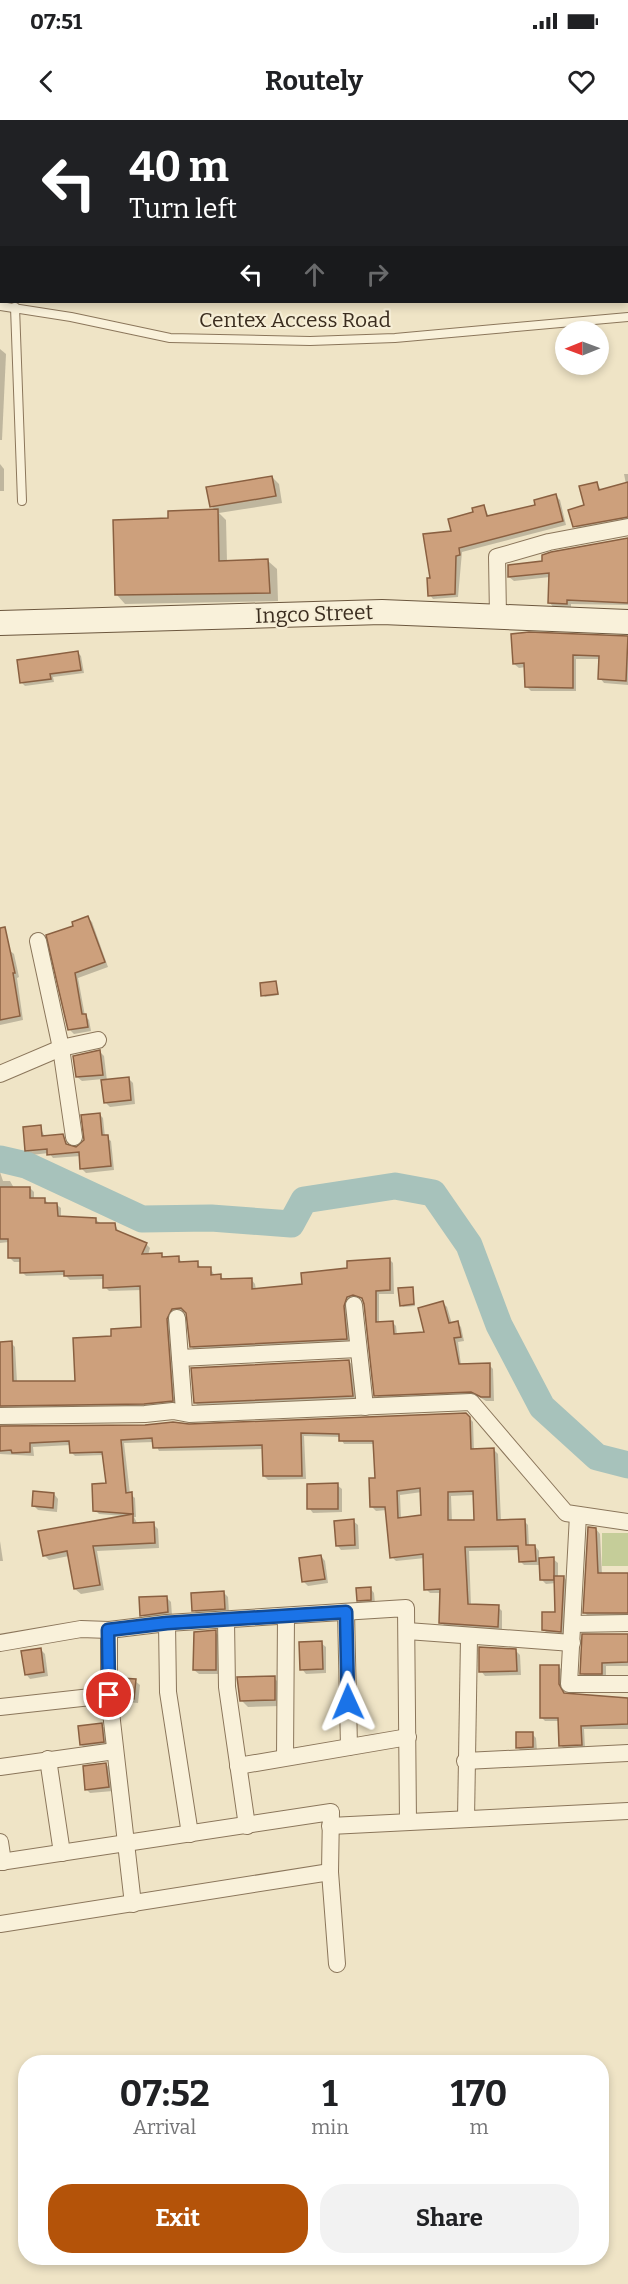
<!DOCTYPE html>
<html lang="en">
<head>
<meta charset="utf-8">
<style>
	:root { --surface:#fff; --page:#f2f2f2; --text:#202124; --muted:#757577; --accent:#b45309 }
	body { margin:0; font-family:Bitter,serif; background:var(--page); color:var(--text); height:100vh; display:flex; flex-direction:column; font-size:22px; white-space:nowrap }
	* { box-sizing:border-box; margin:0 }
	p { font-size:20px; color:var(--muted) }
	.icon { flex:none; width:33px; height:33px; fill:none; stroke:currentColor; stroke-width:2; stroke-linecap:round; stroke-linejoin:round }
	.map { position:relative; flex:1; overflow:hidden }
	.sheet { position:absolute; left:18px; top:1935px; width:591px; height:210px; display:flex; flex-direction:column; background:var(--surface); border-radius:24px; box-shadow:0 3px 9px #0003 }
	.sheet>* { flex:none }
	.banner { position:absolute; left:0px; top:0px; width:628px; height:183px; box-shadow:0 3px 9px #0003; background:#202124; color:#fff; overflow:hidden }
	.needle { width:39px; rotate:269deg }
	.buttons { position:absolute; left:555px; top:201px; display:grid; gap:12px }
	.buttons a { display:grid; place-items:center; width:54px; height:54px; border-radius:50%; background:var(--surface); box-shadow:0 3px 9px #0003; font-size:30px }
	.pin { position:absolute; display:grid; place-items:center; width:51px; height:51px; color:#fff; margin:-26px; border:3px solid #fff; border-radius:50%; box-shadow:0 2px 6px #0007 }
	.me { position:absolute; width:66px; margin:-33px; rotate:359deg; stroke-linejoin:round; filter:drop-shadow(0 0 4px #0008) }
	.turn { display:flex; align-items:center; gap:21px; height:126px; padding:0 30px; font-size:27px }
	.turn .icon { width:78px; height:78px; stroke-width:2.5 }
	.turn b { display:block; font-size:42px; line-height:51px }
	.lanes { display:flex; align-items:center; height:57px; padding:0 30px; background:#0003; justify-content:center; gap:30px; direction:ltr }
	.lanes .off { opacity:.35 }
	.eta { display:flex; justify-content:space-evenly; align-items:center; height:102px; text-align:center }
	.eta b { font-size:36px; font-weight:700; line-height:42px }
	.button { display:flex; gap:12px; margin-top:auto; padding:12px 30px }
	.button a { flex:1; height:69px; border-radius:24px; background:var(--accent); color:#fff; font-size:24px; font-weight:700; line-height:69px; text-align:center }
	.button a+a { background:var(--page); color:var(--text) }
	.status { display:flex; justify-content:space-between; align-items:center; height:42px; padding:0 30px; background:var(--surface); direction:ltr }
	.status svg { height:16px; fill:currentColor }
	header { display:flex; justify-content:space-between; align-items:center; height:78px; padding:0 30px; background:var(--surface); font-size:27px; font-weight:700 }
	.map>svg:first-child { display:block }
</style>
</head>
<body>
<div class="status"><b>07:51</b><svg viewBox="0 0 49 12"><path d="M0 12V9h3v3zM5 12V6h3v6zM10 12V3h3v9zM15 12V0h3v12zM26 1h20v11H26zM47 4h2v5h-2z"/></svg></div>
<header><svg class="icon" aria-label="back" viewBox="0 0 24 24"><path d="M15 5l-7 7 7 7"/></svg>Routely<svg class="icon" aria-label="heart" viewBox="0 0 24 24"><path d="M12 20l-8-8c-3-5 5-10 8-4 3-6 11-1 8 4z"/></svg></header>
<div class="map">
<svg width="628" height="2164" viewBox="0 0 628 2164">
	<rect width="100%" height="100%" fill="#efe4c6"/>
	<rect fill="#c5cd99" x="602" y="1413" width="26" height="33"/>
	<g fill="#0003" fill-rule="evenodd">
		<path d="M126,0H453V2H127Z"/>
		<path d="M471,0H561L562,2H471Z"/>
		<path d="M607,0H628V68L627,2Z"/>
		<path d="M0,25H2V147L0,128Z"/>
		<path d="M0,229L6,234L2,320H0Z"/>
		<path d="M0,344L4,349V371H0Z"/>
		<path d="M624,354H628V403L579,411L575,406L596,363L602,371L626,364Z"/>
		<path d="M272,357L279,364L282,383L219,393L226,400L227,442L268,441L277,449L278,481L125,484L117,475L170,399L216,391L211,386Z"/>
		<path d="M556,376L560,380L566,405L462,432L458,477L433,479L430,475L432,459L453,413L475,393L484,386L489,397L536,386Z"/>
		<path d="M628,418V485L571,484V488H554L550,483V457L514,461L509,457L544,442L552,434Z"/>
		<path d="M512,515L628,518V565L604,563L600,558V539H576V571H531L527,567L526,547L519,548L514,544Z"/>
		<path d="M78,533L81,536L84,553L53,557L54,562L25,566L21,562Z"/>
		<path d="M88,798L92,802L108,847L78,858L85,896L89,900L91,911L74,914L69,909L75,806Z"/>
		<path d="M9,830L14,834L19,857L17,858L23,900L0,905V832Z"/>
		<path d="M276,863L279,875L265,877L263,875Z"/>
		<path d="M100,932L104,936L107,961L129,959L133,963L135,984L110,987L105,982L103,959L82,961L77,957Z"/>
		<path d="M99,994L103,998L105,1017L111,1021L114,1050L86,1053L82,1049L81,1036L53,1038L49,1033L31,1035L27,1031L40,1007L45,1017L62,1016L69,1026L76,1029L85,1021Z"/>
		<path d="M0,1052L3,1061H10L14,1068H30L34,1072V1080L44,1079L49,1084H56L61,1088V1097L95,1099L100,1103L115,1104L119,1113L146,1124L150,1128L148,1135L178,1137L183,1144L197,1143L202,1149L210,1148L215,1156H220L225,1160L251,1159L255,1164L256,1170L303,1165L389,1139L393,1143L394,1174H379V1203L392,1202L396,1206L397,1215L426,1213L443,1183L447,1187L452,1204L457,1203L461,1207L464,1221L458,1222L461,1245H489L493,1249L494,1281H486L476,1275L380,1279L376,1275L365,1181L359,1178L351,1181V1223L195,1231L191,1226L188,1194L181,1191L176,1284L0,1292V1256L11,1223L15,1227L17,1262L77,1263L112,1217L143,1209L142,1170L109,1171L105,1167L104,1159L70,1160L65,1155L26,1156L22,1152V1142H14L10,1138L9,1122L0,1123Z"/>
		<path d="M412,1168L415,1186L403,1187L401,1185Z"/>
		<path d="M349,1241L354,1247L358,1281L201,1288L195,1283Z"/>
		<path d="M466,1294L473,1302L474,1331L494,1330L498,1334L501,1401H524L528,1405L529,1427L535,1426L539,1431V1439H553L558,1443V1458L564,1457L567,1461L565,1515L548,1514L544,1510L556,1493V1463L546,1464L541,1459V1445H524L520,1441V1430L469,1431L471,1486L498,1487L502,1491V1511L445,1506L441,1502L442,1473H430L426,1469L425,1438L396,1441L392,1437L387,1390L376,1391L372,1387L376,1359L375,1324H344L340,1317L304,1316L306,1359L268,1360L264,1356L263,1329L159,1331L154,1322L124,1323L130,1374L135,1378L136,1397H134L138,1405L153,1404L158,1409L159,1428L97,1431L104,1470L81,1474L75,1469L69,1436L49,1440L44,1435L123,1396L99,1394L95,1390L107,1365L104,1335L75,1336L71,1332V1325L33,1327L34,1336L0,1334V1308L189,1306ZM422,1372V1397L401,1399L400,1375ZM474,1375L475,1401L452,1402L451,1376Z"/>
		<path d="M337,1365L342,1369V1392L313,1393L309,1388Z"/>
		<path d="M54,1374L58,1379L57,1392L38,1390L34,1386Z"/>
		<path d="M353,1401L358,1405L359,1429L341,1430L337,1425Z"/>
		<path d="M596,1409L600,1414L602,1455L628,1454V1496L589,1497L585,1493Z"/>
		<path d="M0,1421L3,1441H0Z"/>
		<path d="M321,1436L325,1441L328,1463L308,1466L303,1461Z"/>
		<path d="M370,1468L374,1473L375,1484H362L358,1480Z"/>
		<path d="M224,1473L228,1477L229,1493L198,1495L194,1490Z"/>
		<path d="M167,1478L171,1482L172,1496L146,1499L142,1495Z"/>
		<path d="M215,1512L219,1516L220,1554H199L194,1550Z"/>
		<path d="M628,1515V1546H606V1557H586L582,1553Z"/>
		<path d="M321,1523L326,1527V1553L306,1554L302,1549Z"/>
		<path d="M40,1529L45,1534L48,1556L30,1559L26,1554Z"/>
		<path d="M516,1531L520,1535L521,1555L485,1556L481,1551Z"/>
		<path d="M559,1547L563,1551L562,1569L565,1575L628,1580V1609H584L585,1628L565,1629L560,1625L559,1601H545L541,1597Z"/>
		<path d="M274,1558L281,1565V1586L248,1587L241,1580Z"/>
		<path d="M135,1561L140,1565L138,1583L126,1582L121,1578Z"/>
		<path d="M101,1605L106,1609L107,1626L86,1629L81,1625Z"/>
		<path d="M532,1614L536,1618L537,1631L522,1632L517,1627Z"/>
		<path d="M106,1644L110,1649L113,1671L90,1673L86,1669Z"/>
	</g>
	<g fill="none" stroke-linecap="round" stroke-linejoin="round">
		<path stroke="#a7c2bb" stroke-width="27" d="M0,1039L26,1045L142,1099L211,1098L291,1104L304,1080L395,1066L433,1073L469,1125L499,1205L542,1287L597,1337L628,1345"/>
	</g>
	<g fill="#cda07c" stroke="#8a6041" stroke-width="1.5" fill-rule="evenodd">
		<path d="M272,356L276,376L210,387L206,367Z"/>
		<path d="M597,362L599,370L628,362V397L573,407L568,390L584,385L579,366Z"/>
		<path d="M556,374L563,401L459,428L460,435L456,436L455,474L428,476L427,458H430L423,414L451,411L448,399L473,392L472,388L484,385L487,396L535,385L534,380Z"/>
		<path d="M218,389L219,441L268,439L270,473L115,475L113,400L168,398V391Z"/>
		<path d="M628,418V483L567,480V484L548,483L549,453L508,457V445L542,441V435L551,432Z"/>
		<path d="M529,512L628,516L626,561L598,559L599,536L573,535V568L525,567L524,543L513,544L511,514Z"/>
		<path d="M78,531L81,550L50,554L51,559L20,563L17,540Z"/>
		<path d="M88,796L105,842L75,853L82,894H86L88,907L68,910L46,815L73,806L72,802Z"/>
		<path d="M5,807L15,853H13L20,896L0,900V808Z"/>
		<path d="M276,861L278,874L261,876L260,863Z"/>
		<path d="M100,930L103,955L76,957L73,936Z"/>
		<path d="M129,957L131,980L104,983L101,960Z"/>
		<path d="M100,993L102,1015H108L111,1046L80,1049L79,1032L47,1035V1029L25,1031L23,1007L41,1005L42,1016L63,1014L66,1024L76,1027L84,1020L81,995Z"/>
		<path d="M0,1067H30V1078H45V1083H57L58,1096L96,1098V1103H115L116,1110L147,1123L142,1134L162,1133V1137L179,1136V1142L198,1141V1147H211V1155L221,1154V1159L252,1158V1169L302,1164L301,1153L347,1148V1141L390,1138V1170L376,1171V1202L393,1201L394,1214L424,1212L418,1188L443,1181L449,1203L458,1201L461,1217L454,1218L459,1244L490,1243V1277H481L471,1272L374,1276L364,1184L362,1178L353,1175L347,1177L344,1186L347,1219L190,1227L186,1193L181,1188L172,1189L167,1199L173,1281L144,1284L0,1286V1222L12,1221L13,1261H75L73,1218L111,1216V1209L141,1207L140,1166L103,1168V1155L64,1156V1151L20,1153V1138H8V1119H0Z"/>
		<path d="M413,1167L414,1184L400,1186L398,1168Z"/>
		<path d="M349,1240L353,1276L194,1283L191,1248Z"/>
		<path d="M466,1293L470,1297L471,1329L494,1328L497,1400L525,1399L526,1425H535L536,1441L519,1442L518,1426L465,1427L468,1484L499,1485L498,1507L439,1503L440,1469L424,1470L423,1434L390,1438L385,1387H370L369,1358H375L373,1321H339V1314L301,1313L302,1356H263L262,1325L153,1328L152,1318L121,1320L126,1373L132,1372L133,1394L93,1391L92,1364L106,1363L102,1332L70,1333L69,1321L30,1323V1332L12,1333L11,1330L0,1331V1306L145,1305L173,1302L189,1304ZM420,1368L421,1395L398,1398L397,1371ZM473,1371L474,1400H448V1372Z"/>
		<path d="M338,1363V1389H307V1364Z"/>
		<path d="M33,1371L54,1373L53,1388L32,1386Z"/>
		<path d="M133,1394V1403L154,1402L155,1423L93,1426L100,1465L74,1469L67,1431L43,1436L38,1411Z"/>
		<path d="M354,1399L355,1425L336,1426L334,1401Z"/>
		<path d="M588,1407L596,1408L598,1453H628V1493H583Z"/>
		<path d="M321,1435L325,1459L302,1462L299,1438Z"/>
		<path d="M554,1437V1460H540L539,1438Z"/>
		<path d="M554,1456H564L561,1512L542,1510V1492H555Z"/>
		<path d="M371,1467V1480L357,1481L356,1468Z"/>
		<path d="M224,1471L225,1489L192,1491L191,1473Z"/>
		<path d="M167,1476L168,1492L140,1496L139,1477Z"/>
		<path d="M216,1510V1550H193L194,1512Z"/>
		<path d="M582,1514H628V1542L602,1543V1554H580Z"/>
		<path d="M322,1521L323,1549L300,1550L299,1522Z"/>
		<path d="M479,1527L516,1529L517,1551L479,1552Z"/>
		<path d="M41,1528L44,1552L25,1555L21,1531Z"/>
		<path d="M540,1545H559V1564L564,1573L628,1578V1604L581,1606L582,1625L559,1626L558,1598H540Z"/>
		<path d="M275,1556V1580L240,1581L237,1557Z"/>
		<path d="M120,1558L136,1559L134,1579L120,1578Z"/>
		<path d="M102,1603L104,1622L80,1625L78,1606Z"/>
		<path d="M516,1612H533V1627L516,1628Z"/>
		<path d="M106,1643L109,1667L85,1670L83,1646Z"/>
	</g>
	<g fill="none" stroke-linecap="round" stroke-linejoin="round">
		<defs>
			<g id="lane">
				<path d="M0,186L71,197L170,218L310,221L395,218L628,197"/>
				<path d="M15,187L22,381"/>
			</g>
			<g id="street">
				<path d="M498,496L497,437L549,422L628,407"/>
				<path d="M38,821L61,928L74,1017"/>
				<path d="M0,954L61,928L98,920"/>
				<path d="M354,1185L365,1287"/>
				<path d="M177,1198L180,1238L358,1229"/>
				<path d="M180,1238L184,1291"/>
				<path d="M0,1296L145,1294L173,1291L189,1294L471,1282L566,1393L628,1402"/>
				<path d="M578,1395L569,1564H628"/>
				<path d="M346,1492L349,1627"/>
				<path d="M226,1501L227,1567L247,1706"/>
				<path d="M167,1503L168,1572L190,1714"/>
				<path d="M573,1504L628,1503"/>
				<path d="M109,1510V1575L133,1784"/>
				<path d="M407,1511L572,1523"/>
				<path d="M0,1523L81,1509L109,1510L167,1503L406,1488L408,1702"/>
				<path d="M0,1587L109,1575"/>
				<path d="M285,1637L286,1496"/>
				<path d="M48,1639L62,1733"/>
				<path d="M465,1641L628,1633"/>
				<path d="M238,1646L408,1617"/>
				<path d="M0,1647L115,1631"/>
				<path d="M466,1699L469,1518"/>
				<path d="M330,1706L628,1691"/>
				<path d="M0,1722L3,1742"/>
				<path d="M0,1742L331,1692L330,1752L337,1844"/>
				<path d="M0,1804L330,1752"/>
			</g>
			<path id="secondary" d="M0,503L382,492L628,502"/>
		</defs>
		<use href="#lane" stroke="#8b765b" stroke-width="10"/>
		<use href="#street" stroke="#8b765b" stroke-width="18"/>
		<use href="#secondary" stroke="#6c573e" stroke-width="26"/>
		<use href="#lane" stroke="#f9f1da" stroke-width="8"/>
		<use href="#street" stroke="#f9f1da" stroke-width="16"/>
		<use href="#secondary" stroke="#f9f1da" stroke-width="24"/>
	</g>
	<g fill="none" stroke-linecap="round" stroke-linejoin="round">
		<defs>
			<path id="route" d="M109,1575L108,1510L167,1503L346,1492L348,1582"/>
		</defs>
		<use href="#route" stroke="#114b97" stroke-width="15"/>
		<use href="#route" stroke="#1a73e8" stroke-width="10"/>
	</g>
	<g text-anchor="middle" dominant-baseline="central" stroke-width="4.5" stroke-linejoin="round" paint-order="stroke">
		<g font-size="21" fill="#3b2d1f" stroke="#f6eed6">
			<text x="295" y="200">Centex Access Road</text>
			<text transform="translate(314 494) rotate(-2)">Ingco Street</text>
		</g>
	</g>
</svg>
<div class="buttons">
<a><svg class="needle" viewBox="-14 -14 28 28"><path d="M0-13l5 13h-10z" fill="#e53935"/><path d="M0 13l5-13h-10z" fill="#757577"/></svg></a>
</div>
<div class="pin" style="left:109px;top:1575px;background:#d93025"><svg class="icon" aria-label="arrive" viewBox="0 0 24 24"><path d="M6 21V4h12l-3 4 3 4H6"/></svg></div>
<svg class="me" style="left:348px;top:1582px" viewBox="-20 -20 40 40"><path d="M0-17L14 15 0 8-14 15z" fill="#1a73e8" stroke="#fff" stroke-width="4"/></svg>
<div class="banner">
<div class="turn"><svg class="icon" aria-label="left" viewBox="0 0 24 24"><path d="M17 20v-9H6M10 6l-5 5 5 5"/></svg><div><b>40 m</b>Turn left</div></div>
<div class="lanes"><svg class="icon" aria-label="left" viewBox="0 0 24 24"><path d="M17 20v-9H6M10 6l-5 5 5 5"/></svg><svg class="icon off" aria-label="ahead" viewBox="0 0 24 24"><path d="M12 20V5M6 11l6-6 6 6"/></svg><svg class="icon off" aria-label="right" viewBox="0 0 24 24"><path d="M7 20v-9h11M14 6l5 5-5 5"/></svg></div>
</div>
<section class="sheet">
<div class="eta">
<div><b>07:52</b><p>Arrival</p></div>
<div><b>1</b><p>min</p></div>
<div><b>170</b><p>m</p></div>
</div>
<div class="button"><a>Exit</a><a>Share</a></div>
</section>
</div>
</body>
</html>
